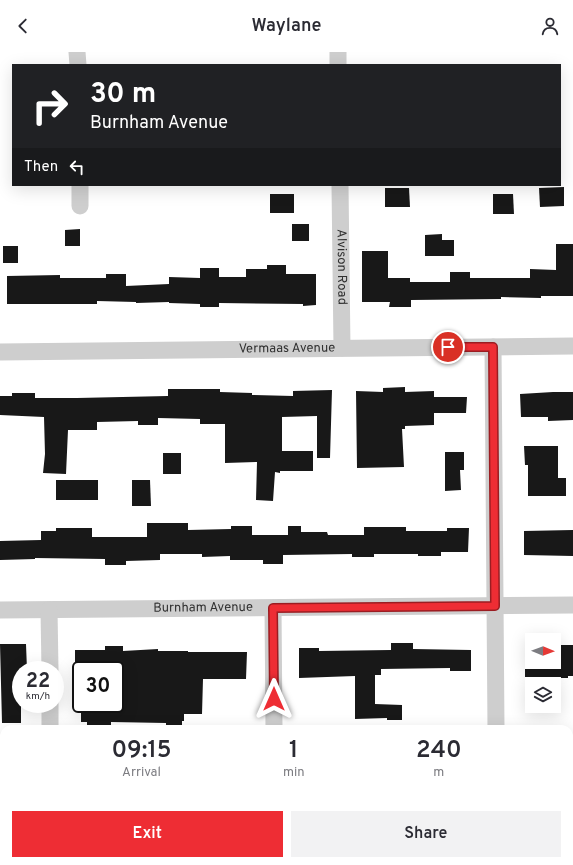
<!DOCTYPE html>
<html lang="en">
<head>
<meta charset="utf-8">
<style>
	:root { --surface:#fff; --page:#f2f2f3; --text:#2b2b33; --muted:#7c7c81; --accent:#ee2d34 }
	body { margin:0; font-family:Overpass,sans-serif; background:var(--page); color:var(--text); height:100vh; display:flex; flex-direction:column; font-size:15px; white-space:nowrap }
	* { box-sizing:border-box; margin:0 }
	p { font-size:13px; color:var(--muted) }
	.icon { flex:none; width:22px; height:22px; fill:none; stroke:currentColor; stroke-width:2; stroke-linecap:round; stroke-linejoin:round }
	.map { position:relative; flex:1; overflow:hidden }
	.side { position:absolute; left:0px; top:673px; width:573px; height:140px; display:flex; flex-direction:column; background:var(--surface); border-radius:12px 12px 0 0; box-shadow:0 4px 16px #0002 }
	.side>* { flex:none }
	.hud { position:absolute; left:12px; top:12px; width:549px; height:122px; border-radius:0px; box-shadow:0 4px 16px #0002; background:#202124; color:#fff; overflow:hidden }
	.needle { width:26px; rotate:91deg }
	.fabs { position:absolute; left:525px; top:581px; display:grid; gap:8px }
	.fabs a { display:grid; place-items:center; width:36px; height:36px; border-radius:0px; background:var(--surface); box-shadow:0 4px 16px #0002; font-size:20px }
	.speed { position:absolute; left:12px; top:609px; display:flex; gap:8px; font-size:20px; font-weight:700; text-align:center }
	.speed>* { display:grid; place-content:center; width:52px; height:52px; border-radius:50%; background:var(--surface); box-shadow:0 4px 16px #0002; line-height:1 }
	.speed small { font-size:10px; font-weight:400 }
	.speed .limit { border:2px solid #111; border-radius:6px; background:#fff; color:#111 }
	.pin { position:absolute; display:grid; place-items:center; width:34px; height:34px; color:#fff; margin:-17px; border:2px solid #fff; border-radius:50%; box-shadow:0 1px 4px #0007 }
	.me { position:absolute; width:44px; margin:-22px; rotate:0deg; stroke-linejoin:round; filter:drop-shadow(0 0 3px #0008) }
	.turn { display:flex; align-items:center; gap:14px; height:84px; padding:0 12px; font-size:18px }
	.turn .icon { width:52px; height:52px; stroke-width:2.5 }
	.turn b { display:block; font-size:28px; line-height:34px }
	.then { display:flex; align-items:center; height:38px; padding:0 12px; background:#0003; gap:8px; font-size:15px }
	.eta { display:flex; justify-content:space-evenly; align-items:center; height:68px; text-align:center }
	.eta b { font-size:24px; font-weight:600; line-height:28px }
	.cta { display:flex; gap:8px; margin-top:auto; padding:8px 12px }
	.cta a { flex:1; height:46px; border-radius:0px; background:var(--accent); color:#fff; font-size:16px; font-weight:600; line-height:46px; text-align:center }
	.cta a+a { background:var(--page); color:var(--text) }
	header { display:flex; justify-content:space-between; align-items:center; height:52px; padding:0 12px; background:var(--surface); font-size:18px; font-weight:600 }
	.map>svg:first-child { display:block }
</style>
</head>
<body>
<header><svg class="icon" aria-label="back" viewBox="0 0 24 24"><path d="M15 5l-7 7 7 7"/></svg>Waylane<svg class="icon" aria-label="person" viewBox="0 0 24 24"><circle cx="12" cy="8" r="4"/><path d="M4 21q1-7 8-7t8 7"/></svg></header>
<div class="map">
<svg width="573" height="813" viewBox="0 0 573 813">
	<rect width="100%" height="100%" fill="#fff"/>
	<g fill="#181818">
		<path d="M564,135V154L540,155L539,136Z"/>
		<path d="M385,136H409L410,155H385Z"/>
		<rect x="270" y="142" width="24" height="19"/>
		<path d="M493,142H513L514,162H493Z"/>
		<rect x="292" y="172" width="17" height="17"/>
		<path d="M80,177V194H65V178Z"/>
		<path d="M442,182V188H454V204H425V183Z"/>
		<path d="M556,192H573V244H541V246L501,245V247L411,248V255H389L390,250H362V199H388V226H410V230H450V220H470V226H530V217L556,218Z"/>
		<rect x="3" y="194" width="15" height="17"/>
		<path d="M267,213H286V222H316V253L303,254V252L219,251V255H200V252L169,251V250L136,251V250L97,249V252H7V224L60,223V226H106V222H126V234L169,232V225L200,226V216H219V225H246V217H267Z"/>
		<path d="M405,335V340L434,339V345H467L466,361H434V373L405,374V377H402L404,415L357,416L356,339L383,340V336Z"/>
		<path d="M168,337H220V340L252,341V343L293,344V339L332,338L330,406H317V364L282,365V399H313V419H280V421L275,420L273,449L256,448L257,410L225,411V372H200V367L158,366V373H138V369L97,370V378H68L66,422L43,421L45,402L44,365L0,363V344H12V341H35V346H77L168,344Z"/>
		<path d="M553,340H573V368L548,369V365H521L520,342Z"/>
		<path d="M524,394H558V426H566V444H528V413H525Z"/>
		<path d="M445,400H464V418H460L461,438L445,439Z"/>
		<rect x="163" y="401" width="18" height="21"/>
		<rect x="56" y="428" width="42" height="20"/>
		<path d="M132,428H150L151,454H132Z"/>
		<path d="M147,471H188V478L231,477V474H252V483H288V474H301V480H327L328,483H364V475H406V479H447V476H469L468,500H441V504H418V502H374V505H352V502L283,503V512H263V508H230V504L202,505V502H160V508L126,509V513H105V507L35,506V507L0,508V489L41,488V479H56V476H92V485H147Z"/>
		<path d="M573,478V504L524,503V479Z"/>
		<path d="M391,591H413V597L471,598V619H450V616L381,617V623H375V652L402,653V668H387V666L355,667V624L299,626V596H319V599L391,598Z"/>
		<path d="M0,592H26L27,618H21V671H2Z"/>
		<path d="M555,593H573V624H568V626H525V595H532V610H554V595Z"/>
		<path d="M105,594H123V599L158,597V599H188V600H247L246,627H203L202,662H184V669H182V677H166V671L111,670V677H87V670H81V657L120,656L121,627L115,626V618H75V598H105Z"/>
	</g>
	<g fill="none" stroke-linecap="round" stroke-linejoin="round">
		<g stroke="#cecece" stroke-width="17">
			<path d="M77,0L78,13"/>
			<path d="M338,0V13"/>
			<path d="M80,133V154"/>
			<path id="s1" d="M340,133L342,296"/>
			<path d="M493,295L496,677"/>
			<path id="s2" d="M0,300L573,294"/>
			<path d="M273,556L274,677"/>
			<path id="s3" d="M0,558L573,553"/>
			<path d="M49,558L50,618"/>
			<path d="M50,652V677"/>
			<path d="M51,809V813"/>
			<path d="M274,809L275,813"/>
			<path d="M497,809V813"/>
		</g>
	</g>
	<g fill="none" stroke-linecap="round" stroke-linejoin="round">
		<defs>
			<path id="route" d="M274,647L273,556L495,554L493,295H448"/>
		</defs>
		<use href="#route" stroke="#9b1d22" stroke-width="10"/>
		<use href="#route" stroke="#ee2d34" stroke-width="7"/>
	</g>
	<g text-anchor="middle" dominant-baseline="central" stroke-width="4" stroke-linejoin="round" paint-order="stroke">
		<g font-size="13" fill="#313131" stroke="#fff">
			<text stroke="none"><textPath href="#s1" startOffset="82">Alvison Road</textPath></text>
			<text stroke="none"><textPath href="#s2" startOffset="287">Vermaas Avenue</textPath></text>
			<text stroke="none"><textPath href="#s3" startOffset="203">Burnham Avenue</textPath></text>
		</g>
	</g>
</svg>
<div class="fabs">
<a><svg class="needle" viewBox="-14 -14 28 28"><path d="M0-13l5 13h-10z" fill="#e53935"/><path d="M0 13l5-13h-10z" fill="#7c7c81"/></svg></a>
<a><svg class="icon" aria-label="layers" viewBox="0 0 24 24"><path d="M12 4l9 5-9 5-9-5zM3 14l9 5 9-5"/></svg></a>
</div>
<div class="speed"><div>22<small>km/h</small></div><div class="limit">30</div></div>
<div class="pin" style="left:448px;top:295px;background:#d93025"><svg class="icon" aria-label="arrive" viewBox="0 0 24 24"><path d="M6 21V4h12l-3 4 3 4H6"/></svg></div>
<svg class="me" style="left:274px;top:647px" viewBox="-20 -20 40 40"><path d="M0-17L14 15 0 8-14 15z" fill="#ee2d34" stroke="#fff" stroke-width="4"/></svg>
<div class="hud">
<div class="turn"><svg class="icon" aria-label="right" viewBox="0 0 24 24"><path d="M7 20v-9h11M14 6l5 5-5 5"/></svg><div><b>30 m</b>Burnham Avenue</div></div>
<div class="then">Then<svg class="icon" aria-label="left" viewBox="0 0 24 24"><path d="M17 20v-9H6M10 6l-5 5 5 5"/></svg></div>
</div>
<section class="side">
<div class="eta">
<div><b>09:15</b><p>Arrival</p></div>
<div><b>1</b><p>min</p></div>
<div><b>240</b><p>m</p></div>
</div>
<div class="cta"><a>Exit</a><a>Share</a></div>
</section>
</div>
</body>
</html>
